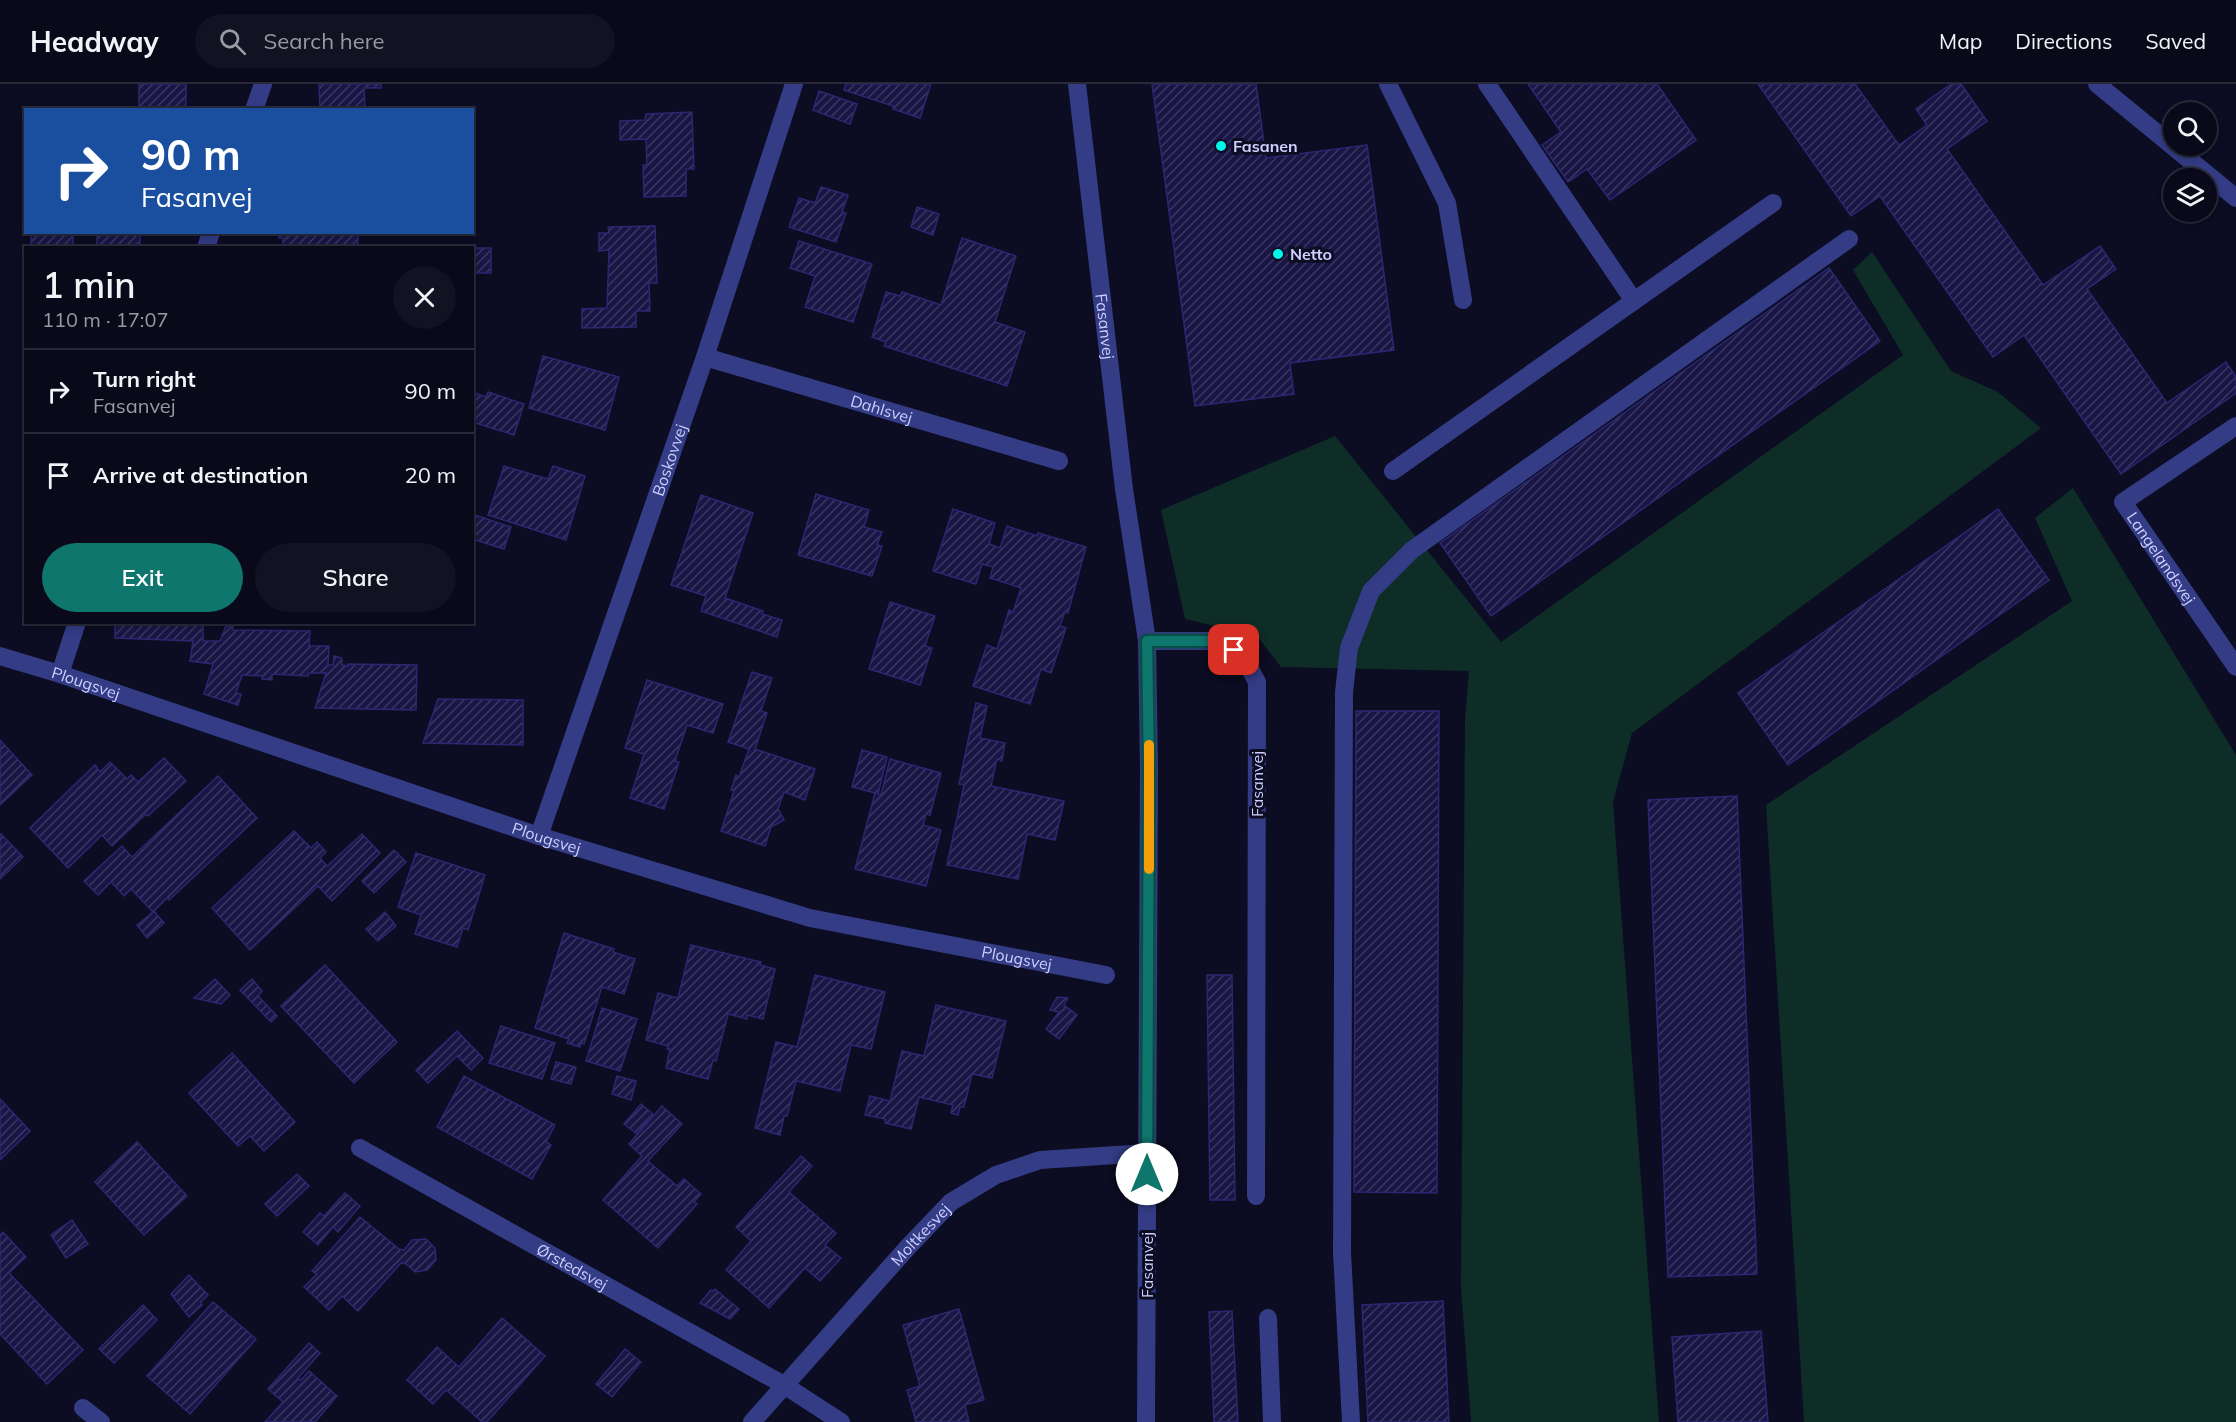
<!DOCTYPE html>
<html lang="en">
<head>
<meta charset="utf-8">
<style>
	:root { --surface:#09091a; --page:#121223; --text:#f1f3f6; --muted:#999aa2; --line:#292a39; --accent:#0f766e }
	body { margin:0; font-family:Mulish,sans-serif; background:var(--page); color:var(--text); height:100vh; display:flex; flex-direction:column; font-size:22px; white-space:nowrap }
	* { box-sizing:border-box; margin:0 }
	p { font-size:20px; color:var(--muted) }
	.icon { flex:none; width:33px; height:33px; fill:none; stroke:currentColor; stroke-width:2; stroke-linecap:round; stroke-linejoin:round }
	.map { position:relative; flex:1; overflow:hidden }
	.details { position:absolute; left:24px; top:162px; width:450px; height:378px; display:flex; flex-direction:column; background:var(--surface); border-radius:0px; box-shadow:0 3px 9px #0003,0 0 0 2px var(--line) }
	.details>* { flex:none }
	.banner { position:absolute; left:24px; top:24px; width:450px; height:126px; border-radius:0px; box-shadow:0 3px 9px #0003,0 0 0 2px var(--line); background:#1a4fa0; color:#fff; overflow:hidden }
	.tools { position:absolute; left:2163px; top:18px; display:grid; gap:12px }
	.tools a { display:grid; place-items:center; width:54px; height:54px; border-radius:50%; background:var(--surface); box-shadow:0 3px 9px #0003,0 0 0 2px var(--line); font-size:30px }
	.pin { position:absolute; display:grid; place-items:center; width:51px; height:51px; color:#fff; margin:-26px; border-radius:12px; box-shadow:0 3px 9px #0006 }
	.me { position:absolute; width:66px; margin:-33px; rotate:0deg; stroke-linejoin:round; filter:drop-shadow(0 0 4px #0008) }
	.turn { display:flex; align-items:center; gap:21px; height:126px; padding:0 18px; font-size:27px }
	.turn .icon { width:78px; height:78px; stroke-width:2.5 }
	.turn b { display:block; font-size:42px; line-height:51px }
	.round { display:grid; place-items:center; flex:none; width:63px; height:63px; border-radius:32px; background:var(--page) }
	.head { display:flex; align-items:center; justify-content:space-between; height:102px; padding:0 18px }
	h1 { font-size:36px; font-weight:600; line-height:45px }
	.button { display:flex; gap:12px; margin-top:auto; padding:12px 18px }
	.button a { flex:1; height:69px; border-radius:36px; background:var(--accent); color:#fff; font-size:24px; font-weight:600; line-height:69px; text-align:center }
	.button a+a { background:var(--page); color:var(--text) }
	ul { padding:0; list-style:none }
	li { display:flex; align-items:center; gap:18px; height:84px; padding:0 18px; border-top:2px solid var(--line) }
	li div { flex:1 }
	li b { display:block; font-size:22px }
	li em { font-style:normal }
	header { display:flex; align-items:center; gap:36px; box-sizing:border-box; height:84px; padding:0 30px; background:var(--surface); border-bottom:2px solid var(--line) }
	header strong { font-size:28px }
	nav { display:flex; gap:33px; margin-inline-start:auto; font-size:21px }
	.search { width:420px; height:54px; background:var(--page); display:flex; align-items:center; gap:15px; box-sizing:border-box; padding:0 21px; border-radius:33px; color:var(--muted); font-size:22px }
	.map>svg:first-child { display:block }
</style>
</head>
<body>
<header>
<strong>Headway</strong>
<div class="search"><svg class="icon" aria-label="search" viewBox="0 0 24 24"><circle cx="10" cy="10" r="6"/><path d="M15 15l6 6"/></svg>Search here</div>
<nav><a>Map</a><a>Directions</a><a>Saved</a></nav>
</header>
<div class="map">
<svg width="2236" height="1338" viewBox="0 0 2236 1338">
	<defs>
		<pattern id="building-hatch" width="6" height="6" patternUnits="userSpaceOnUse" patternTransform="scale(1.5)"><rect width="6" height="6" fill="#191645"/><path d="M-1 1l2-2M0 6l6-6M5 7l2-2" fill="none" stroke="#393761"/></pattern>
	</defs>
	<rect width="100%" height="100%" fill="#0c0c22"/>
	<g fill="#0e2d27">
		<path d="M1872,168L1951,287L1998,308L2041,344L1632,649L1613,718L1659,1338H1471L1461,1203L1465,636L1469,587L1281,583L1257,552L1185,535L1161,426L1335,352L1501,558L1903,271L1853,186Z"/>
		<path d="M2073,404L2236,671V1338H1804L1766,721L2072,517L2035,434Z"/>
	</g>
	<g fill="url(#building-hatch)" stroke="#2b2772" stroke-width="1.5">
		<rect x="139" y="0" width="47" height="26"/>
		<path d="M319,0H381V4H364L365,26H320Z"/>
		<path d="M846,0H931L920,34L893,25V22L844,6Z"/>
		<path d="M1152,0H1256L1266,74L1367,61L1394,266L1290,279L1294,310L1195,322Z"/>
		<path d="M1528,0H1657L1696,56L1610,116L1587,85L1568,98L1542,61L1561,48Z"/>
		<path d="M1758,0H1855L1899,61L1927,41L1916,25L1951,0H1961L1987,37L1947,65L2043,201L2100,162L2116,185L2087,205L2167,319L2226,278L2236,293V309L2121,390L2024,251L1993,273L1880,112L1851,132Z"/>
		<path d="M819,7L857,20L850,40L813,26Z"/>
		<path d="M692,28L694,85H686V112L644,113L643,81H647L646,55L620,56V37L645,36L646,30Z"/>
		<path d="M821,103L848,111L842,128L846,129L836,158L789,143L799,114L815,119Z"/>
		<path d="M917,123L939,130L933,151L911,143Z"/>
		<path d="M655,142L657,199H649L650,227H636V243L582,244V225L607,224L609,166L599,167V149H609L608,143Z"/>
		<rect x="31" y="148" width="42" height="16"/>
		<path d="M97,148H146V151H140V164H97Z"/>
		<path d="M279,148H358V164H283V154H279Z"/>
		<path d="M962,154L1016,172L995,238L1025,248L1007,302L884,262L886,258L872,253L886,208L900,212L902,208L941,221Z"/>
		<path d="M799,157L872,180L853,238L805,223L815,192L790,184Z"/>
		<path d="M474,164H491V189H473Z"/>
		<path d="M1829,184L1880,257L1491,532L1440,459Z"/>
		<path d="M543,272L619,293L605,346L529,324Z"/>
		<path d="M472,308L486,313L488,308L524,320L514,351L472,338Z"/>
		<path d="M504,382L548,395L553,382L585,392L566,456L488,431Z"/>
		<path d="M816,410L869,426L864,443L882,448L877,461L882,462L872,492L798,471Z"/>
		<path d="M701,411L753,429L725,514L763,527L762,530L782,536L777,553L701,527L706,512L671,501Z"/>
		<path d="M953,425L995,439L989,460L1000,464L1007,442L1037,452L1038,449L1086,463L1068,529L1065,528L1060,542L1066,544L1051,589L1041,585L1030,620L973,602L987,561L997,565L1009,526L1013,528L1021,504L990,494L993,483L982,480L976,500L933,487Z"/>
		<path d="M1998,425L2049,496L1788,681L1738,609Z"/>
		<path d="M472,430L511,443L504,465L472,455Z"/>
		<path d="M890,518L935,532L925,562L932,564L920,601L869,585Z"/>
		<path d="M115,538H203V557H220L226,542H233V546L310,547L309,562H329L328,581H333L334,572L342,574V581L348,582V580L417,581L416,626L315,624L326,589H309L308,592L272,590V596L262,595V592L242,591L236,609L241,610L238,621L204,610L213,580L190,577L193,557L115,554Z"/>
		<path d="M752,588L772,594L761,627L767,629L755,665L815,685L805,716L784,708L778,725L784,736L771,743L765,762L721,747L734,707L731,706L736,691L739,693L749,665L728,658Z"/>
		<path d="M647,596L723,620L713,649L687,641L675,677L679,678L664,725L630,714L644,670L625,664Z"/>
		<path d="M438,615L523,616V661L423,659Z"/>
		<path d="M976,619L987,622L980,654L1005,659L1002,677L997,675L991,702L1064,717L1055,756L1027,750L1018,795L947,781L964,701L959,700Z"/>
		<path d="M1356,627H1439L1437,1109L1354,1108Z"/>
		<path d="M0,656L32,691L0,721Z"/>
		<path d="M862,666L887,673L878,710L881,711L890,675L941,689L930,731L926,730L923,741L941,746L926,802L855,785L875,709L852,703Z"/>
		<path d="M164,674L186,697L148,732L146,730L112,762L102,751L68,784L30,744L95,681L100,688L110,678L127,695L131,691L138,698Z"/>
		<path d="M218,692L257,734L169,816L167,814L154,827L164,839L147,854L137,841L153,828L131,805L124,812L111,798L98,811L84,797L122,762L132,773Z"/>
		<path d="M1737,712L1757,1190L1668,1193L1648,716Z"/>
		<path d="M294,747L311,764L317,758L326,768L320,774L327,782L362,750L380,769L332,817L318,802L250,866L212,824Z"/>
		<path d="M1,750L23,773L0,795V752Z"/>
		<path d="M394,766L406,778L374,809L362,797Z"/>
		<path d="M416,769L485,791L468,846L463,844L457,863L415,850L421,831L398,823Z"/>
		<path d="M385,828L396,842L378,857L366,845Z"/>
		<path d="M564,849L614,865L613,868L635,875L624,910L602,903L584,960L581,959L580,963L567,959L569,955L535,944Z"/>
		<path d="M691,861L761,878L760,881L775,885L763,935L747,931V935L728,930L716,977L713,976L708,995L666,984L670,965H667L668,962L646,956L658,909L678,914Z"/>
		<path d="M325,881L397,958L354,999L281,922Z"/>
		<path d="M815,891L885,908L871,965L851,961L840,1007L796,997L787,1032H784L780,1051L755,1044L776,958L797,963Z"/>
		<path d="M1207,891H1232L1235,1116H1210Z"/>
		<path d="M215,895L230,911L221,920L194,914Z"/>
		<path d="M252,895L262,907L258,912L277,932L271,938L240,906Z"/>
		<path d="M1057,913L1068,914L1064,921L1077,931L1059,955L1046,945L1059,928L1050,926Z"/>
		<path d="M936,921L1006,937L992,994L972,990L964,1023H960L958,1031L951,1029L953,1021L919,1013L911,1045L885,1039V1035L865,1031L870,1012L890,1017L902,967L924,972Z"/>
		<path d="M602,924L637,935L620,987L586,977Z"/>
		<path d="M501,942L555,959L542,995L489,979Z"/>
		<path d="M457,947L483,974L471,986L457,972L428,999L416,986Z"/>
		<path d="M232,969L295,1038L264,1067L250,1052L238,1062L189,1009Z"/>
		<path d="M556,978L576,983L571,1000L551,995Z"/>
		<path d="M464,992L555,1041L546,1058L551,1061L532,1095L437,1043Z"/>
		<path d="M617,992L636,997L631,1016L612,1010Z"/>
		<path d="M0,1015L30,1047L0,1076Z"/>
		<path d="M641,1020L653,1030L637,1050L624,1040Z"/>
		<path d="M662,1022L682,1040L648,1077L677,1102L684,1095L701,1110L694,1118L697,1120L658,1164L603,1116L642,1072L629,1060Z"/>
		<path d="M137,1058L187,1112L144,1151L95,1098Z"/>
		<path d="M801,1072L812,1082L789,1108L836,1149L825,1161L841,1174L820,1197L805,1184L769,1224L726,1186L751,1157L736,1143Z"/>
		<path d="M297,1090L309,1102L277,1132L265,1120Z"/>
		<path d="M345,1109L360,1122L338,1148L333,1143L318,1161L303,1148L320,1129L324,1132Z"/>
		<path d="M360,1133L399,1165L404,1166L412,1156L426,1155L435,1164L436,1176L427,1186L415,1188L406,1180L401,1179L358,1227L342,1212L329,1226L304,1203L317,1190L312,1187Z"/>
		<path d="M72,1136L88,1160L66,1174L51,1151Z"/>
		<path d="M3,1148L26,1173L9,1189L83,1266L47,1300L0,1250V1151Z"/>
		<path d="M189,1191L208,1211L201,1218L202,1221L189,1233L171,1210Z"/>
		<path d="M715,1205L739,1225L730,1235L700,1219L711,1206L713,1207Z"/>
		<path d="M1443,1217L1449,1338H1368L1362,1221Z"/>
		<path d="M213,1218L256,1255L190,1330L147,1292Z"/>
		<path d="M143,1221L157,1236L114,1279L99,1265Z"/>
		<path d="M959,1225L984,1316L965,1321L969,1338H916L907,1306L920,1302L903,1241Z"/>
		<path d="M1232,1227L1238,1338H1214L1209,1228Z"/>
		<path d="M502,1234L545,1272L487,1338H482L446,1306L433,1320L407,1296L437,1263L459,1283Z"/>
		<path d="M1761,1247L1768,1338H1678L1672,1253Z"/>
		<path d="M309,1259L320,1269L298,1294L301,1296L309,1287L337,1312L315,1338H265L283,1318L268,1305Z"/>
		<path d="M625,1265L641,1278L612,1313L596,1300Z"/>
	</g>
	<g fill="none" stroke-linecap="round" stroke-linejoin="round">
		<g stroke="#333c85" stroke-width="18">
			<path id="s1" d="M1077,0L1124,405L1147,557L1149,684L1146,1338"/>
			<path d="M1388,0L1447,119L1463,216"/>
			<path d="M1487,0L1634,217"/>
			<path d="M2097,0L2236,114"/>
			<path d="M254,26L263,0"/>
			<path d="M206,164L211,148"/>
			<path id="s2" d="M705,273L1059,377"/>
			<path id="s3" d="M2236,342L2123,418L2236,583"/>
			<path d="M1393,387L1773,119"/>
			<path d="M1147,557H1224L1244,574L1257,598L1256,1112"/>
			<path id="s4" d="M0,572L60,590L539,752L810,834L1106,891"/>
			<path d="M60,590L77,538"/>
			<path id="s5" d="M539,752L705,273L794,0"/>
			<path id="s6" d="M360,1064L784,1301L841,1338"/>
			<path d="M1268,1234L1272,1338"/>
			<path d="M83,1324L101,1338"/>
			<path id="s7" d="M752,1338L908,1163L951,1118L996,1091L1040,1076L1147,1069"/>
			<path d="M1351,1338L1342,1168L1344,608L1349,564L1371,507L1412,466L1849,155"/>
		</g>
	</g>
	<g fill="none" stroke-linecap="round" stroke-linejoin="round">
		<defs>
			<path id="route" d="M1147,1090L1149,684L1147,557H1224L1234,566"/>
		</defs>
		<use href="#route" stroke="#0a4d48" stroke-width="15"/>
		<use href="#route" stroke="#0f766e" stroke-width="10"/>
		<path stroke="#f59e0b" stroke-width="10" d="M1149,661V785"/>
	</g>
	<g fill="#00f8ec" stroke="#0c0c22" stroke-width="2">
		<circle cx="1221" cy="62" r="6"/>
		<circle cx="1278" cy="170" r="6"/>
	</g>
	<g text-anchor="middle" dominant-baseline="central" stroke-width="6" stroke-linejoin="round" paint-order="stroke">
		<g font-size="16" font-weight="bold" fill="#cdcfff" stroke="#0c0c22" text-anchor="start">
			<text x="1233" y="62">Fasanen</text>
			<text x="1290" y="170">Netto</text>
		</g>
		<g font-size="16" fill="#cdcfff" stroke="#0c0c22">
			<text stroke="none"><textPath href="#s1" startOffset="244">Fasanvej</textPath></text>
			<text stroke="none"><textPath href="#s2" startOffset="184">Dahlsvej</textPath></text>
			<text stroke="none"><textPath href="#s5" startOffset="398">Boskovvej</textPath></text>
			<text stroke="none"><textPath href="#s3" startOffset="204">Langelandsvej</textPath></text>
			<text stroke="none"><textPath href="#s4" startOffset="90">Plougsvej</textPath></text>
			<text transform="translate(1257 700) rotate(-90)">Fasanvej</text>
			<text stroke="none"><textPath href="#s4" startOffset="576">Plougsvej</textPath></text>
			<text stroke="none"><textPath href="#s4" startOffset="1062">Plougsvej</textPath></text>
			<text stroke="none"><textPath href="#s7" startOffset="252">Moltkesvej</textPath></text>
			<text transform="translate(1147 1181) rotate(-90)">Fasanvej</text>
			<text stroke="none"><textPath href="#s6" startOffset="243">Ørstedsvej</textPath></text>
		</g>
	</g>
</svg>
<div class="tools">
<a><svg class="icon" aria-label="search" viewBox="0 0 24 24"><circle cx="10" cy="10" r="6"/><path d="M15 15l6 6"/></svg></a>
<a><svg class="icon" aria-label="layers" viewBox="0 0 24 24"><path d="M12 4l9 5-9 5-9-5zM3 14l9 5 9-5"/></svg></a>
</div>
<div class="pin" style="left:1234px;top:566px;background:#d93025"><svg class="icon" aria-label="arrive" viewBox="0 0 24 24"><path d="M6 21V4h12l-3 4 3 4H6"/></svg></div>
<svg class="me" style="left:1147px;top:1090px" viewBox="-20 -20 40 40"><circle r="19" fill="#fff"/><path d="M0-13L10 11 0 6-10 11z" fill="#0f766e"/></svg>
<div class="banner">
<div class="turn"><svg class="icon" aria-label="right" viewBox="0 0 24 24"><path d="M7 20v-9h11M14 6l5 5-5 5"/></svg><div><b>90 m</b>Fasanvej</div></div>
</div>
<section class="details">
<div class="head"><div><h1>1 min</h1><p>110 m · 17:07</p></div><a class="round"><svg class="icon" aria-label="close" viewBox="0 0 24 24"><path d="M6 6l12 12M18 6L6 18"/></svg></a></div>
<ul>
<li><svg class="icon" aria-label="right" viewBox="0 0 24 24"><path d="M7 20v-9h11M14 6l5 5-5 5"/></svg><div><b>Turn right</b><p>Fasanvej</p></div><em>90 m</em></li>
<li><svg class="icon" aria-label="arrive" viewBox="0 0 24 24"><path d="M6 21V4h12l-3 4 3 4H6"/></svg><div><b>Arrive at destination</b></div><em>20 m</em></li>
</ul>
<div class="button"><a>Exit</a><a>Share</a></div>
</section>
</div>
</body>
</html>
